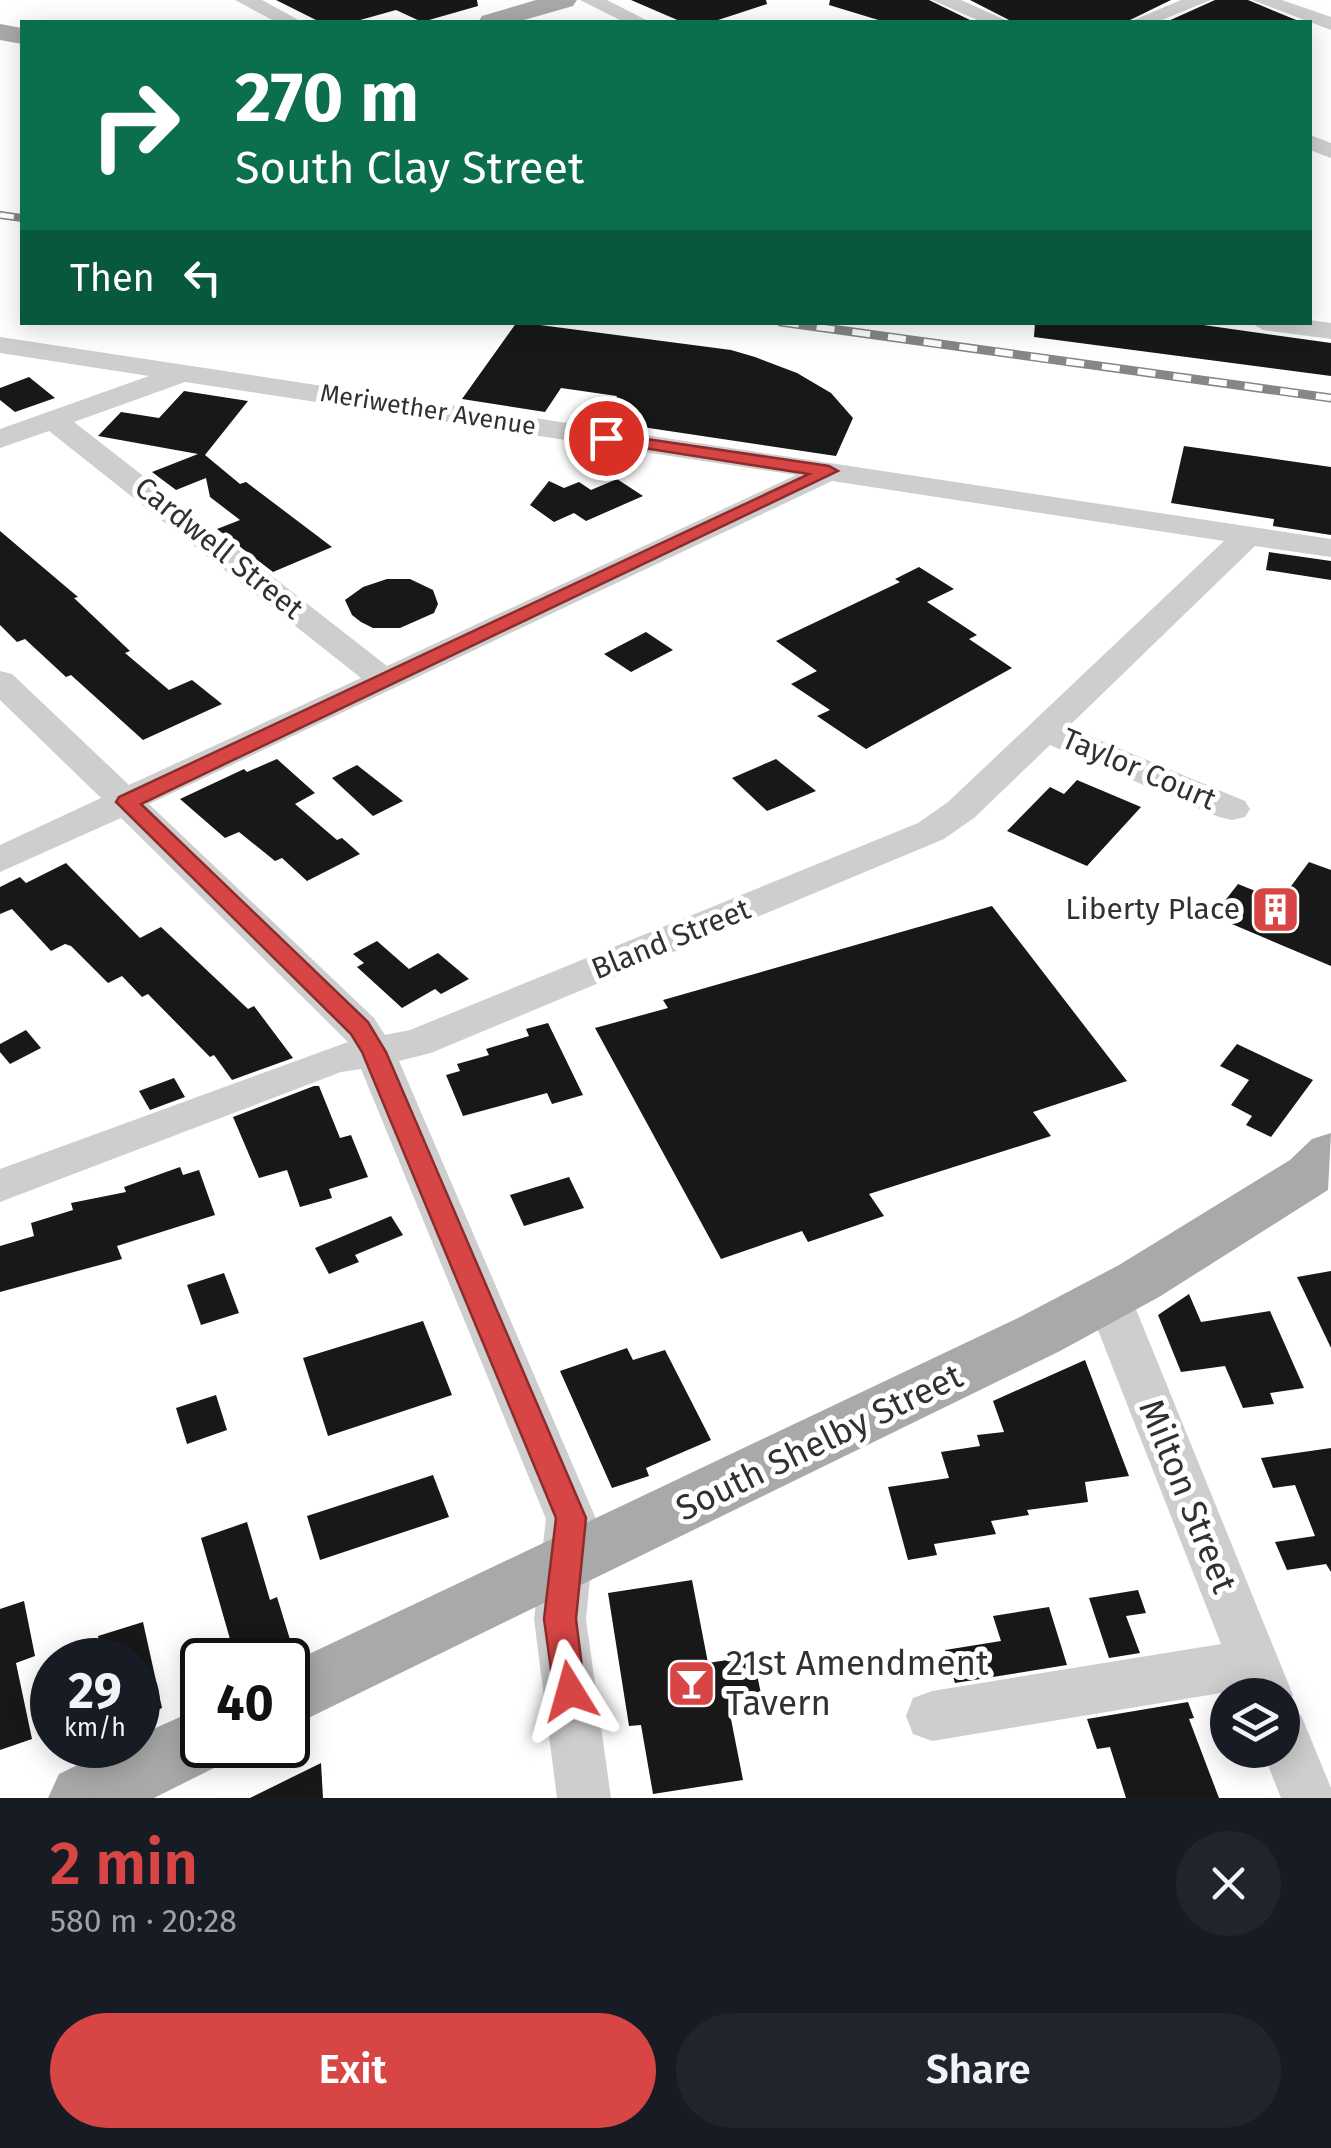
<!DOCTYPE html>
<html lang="en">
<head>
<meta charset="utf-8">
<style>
	:root { --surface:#171b24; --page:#20242c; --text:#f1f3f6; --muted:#9ea1a6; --accent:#d74544 }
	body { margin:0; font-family:"Fira Sans",sans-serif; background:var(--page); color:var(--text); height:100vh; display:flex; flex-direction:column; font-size:38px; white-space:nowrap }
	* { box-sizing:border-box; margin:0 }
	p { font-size:32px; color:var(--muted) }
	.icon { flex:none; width:55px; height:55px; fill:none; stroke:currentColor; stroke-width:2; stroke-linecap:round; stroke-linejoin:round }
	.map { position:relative; height:1798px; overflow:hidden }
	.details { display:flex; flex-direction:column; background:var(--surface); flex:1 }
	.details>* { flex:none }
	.hud { position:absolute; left:20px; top:20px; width:1292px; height:305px; border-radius:0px; box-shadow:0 5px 25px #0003; background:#0b6e4f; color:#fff; overflow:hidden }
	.tools { position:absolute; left:1210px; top:1678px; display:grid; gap:20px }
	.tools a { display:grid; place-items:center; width:90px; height:90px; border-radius:50%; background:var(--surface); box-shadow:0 5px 25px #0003; font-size:50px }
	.speed { position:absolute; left:30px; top:1638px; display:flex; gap:20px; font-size:50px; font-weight:700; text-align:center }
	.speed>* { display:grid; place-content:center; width:130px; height:130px; border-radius:50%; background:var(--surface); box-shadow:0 5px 25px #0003; line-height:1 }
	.speed small { font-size:25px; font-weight:400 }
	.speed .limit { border:5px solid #111; border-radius:15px; background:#fff; color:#111 }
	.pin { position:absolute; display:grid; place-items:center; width:85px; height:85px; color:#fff; margin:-42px; border:5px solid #fff; border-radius:50%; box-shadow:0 2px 10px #0007 }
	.me { position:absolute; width:110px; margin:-55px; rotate:352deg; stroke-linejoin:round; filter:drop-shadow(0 0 8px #0008) }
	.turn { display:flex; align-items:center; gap:35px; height:210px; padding:0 50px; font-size:45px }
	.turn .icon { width:130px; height:130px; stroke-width:2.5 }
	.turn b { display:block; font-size:70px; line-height:85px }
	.then { display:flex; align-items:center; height:95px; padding:0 50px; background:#0003; gap:20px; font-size:38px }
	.round { display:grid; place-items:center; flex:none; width:105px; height:105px; border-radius:52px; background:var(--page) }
	.summary { display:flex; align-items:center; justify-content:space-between; height:170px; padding:0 50px }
	h1 { font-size:60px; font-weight:600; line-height:75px; color:var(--accent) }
	.action { display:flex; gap:20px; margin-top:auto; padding:20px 50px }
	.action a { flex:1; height:115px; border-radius:60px; background:var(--accent); color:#fff; font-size:40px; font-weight:600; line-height:115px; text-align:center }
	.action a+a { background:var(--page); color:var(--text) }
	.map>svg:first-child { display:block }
</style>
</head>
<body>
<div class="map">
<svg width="1331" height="1798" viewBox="0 0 1331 1798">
	<rect width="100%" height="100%" fill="#fff"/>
	<g fill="#181818">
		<path d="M276,0H477L478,6L422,22L396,10L353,22H320Z"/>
		<path d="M631,0H766L767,4L712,22H682Z"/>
		<path d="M830,0H929L974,22H885L829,5Z"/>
		<path d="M970,0H1171L1126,22H1013Z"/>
		<path d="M1215,0H1248L1301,22H1166Z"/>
		<path d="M517,322L731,350L755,357L797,373L831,393L853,418L836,456L602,421L617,396L561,388L545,412L462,399Z"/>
		<path d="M1035,322H1182L1331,343V376L1034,337Z"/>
		<path d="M29,377L55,398L15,412L0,400V388Z"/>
		<path d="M184,391L248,401L205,455L240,484L246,482L332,547L273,572L217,529L240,520L210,497L206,478L176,490L152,472L198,454L98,436L121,412L159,418Z"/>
		<path d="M1184,446L1331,467V535L1273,526L1274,519L1171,503Z"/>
		<path d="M617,479L643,496L586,521L574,513L554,522L530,505L549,481L564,488L579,482L591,490Z"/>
		<path d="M0,531L78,597L74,598L130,651L125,653L169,690L192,680L222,704L143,740L71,675L66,677L25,639L17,642L0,625Z"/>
		<path d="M1269,552L1331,561V580L1266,570Z"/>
		<path d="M919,567L954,589L927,602L977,635L969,639L1012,668L866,749L817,716L830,710L791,684L817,671L776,641L900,582L895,579Z"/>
		<path d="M387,579H410L433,590L438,604L434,613L400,628H373L361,622L352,615L345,600L363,587Z"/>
		<path d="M646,632L673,650L631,672L604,654Z"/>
		<path d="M277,759L315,793L295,804L337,840L342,838L360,854L307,881L282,858L275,861L239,832L225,838L180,799L244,769L247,772Z"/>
		<path d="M776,759L816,791L767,811L732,778Z"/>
		<path d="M357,765L403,801L373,816L332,778Z"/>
		<path d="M1077,780L1141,807L1087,866L1007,831L1050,787L1064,794Z"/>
		<path d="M1309,862L1331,870V966L1213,916L1238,884L1280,901Z"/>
		<path d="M66,863L140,938L161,927L248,1009L254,1006L293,1058L232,1080L214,1055L210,1057L148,994L142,997L122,976L108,983L71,946L65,944L51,951L12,909L0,914V887L20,877L26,883Z"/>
		<path d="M992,906L1127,1081L1033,1112L1051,1136L869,1194L884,1216L808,1242L802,1231L721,1259L595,1028L668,1008L663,1000Z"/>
		<path d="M377,941L409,969L438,953L469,979L441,994L435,989L402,1008L357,967L364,963L353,954Z"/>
		<path d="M548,1023L583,1095L552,1104L547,1093L463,1116L446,1075L460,1071L457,1064L489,1055L486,1049L529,1036L526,1029Z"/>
		<path d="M26,1030L41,1048L10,1064L0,1052V1044Z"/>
		<path d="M1237,1044L1313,1080L1271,1137L1246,1125L1252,1116L1231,1105L1249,1080L1220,1066Z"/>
		<path d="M174,1078L185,1097L150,1110L139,1091Z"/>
		<path d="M314,1086H319L340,1138L351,1135L368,1177L329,1189L332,1198L300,1207L287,1170L259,1178L233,1117Z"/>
		<path d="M180,1167L183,1175L199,1170L215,1215L117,1246L122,1259L0,1292V1246L34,1236L31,1223L73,1210L71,1203L126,1192L124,1187Z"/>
		<path d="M569,1177L584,1208L524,1226L510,1195Z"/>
		<path d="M391,1216L403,1235L355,1255L359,1262L329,1274L315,1248Z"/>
		<path d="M1331,1271V1348L1297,1277Z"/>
		<path d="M224,1273L239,1313L201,1325L187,1285Z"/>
		<path d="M1189,1294L1201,1322L1270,1311L1304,1388L1270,1393L1274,1404L1243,1408L1225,1366L1181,1372L1158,1315Z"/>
		<path d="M423,1321L452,1395L328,1436L303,1358Z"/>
		<path d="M627,1348L633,1360L665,1350L711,1440L646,1468L649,1476L612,1488L560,1371Z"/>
		<path d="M1085,1360L1129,1476L1085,1482L1088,1502L1027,1510L1029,1515L991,1521L996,1534L934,1544L937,1555L908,1560L888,1487L949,1478L941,1452L980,1446L977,1435L1004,1432L993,1401Z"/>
		<path d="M216,1395L227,1430L187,1444L176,1408Z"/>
		<path d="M1331,1448V1572L1326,1564L1287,1570L1275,1542L1315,1536L1295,1485L1273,1488L1261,1458Z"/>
		<path d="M433,1475L449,1517L320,1560L307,1516Z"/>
		<path d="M247,1522L270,1600L277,1597L292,1646L252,1660H236L201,1538Z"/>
		<path d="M692,1580L708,1663L753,1656L763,1703L729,1709L743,1780L653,1794L641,1725L629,1726L608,1593Z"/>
		<path d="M1138,1590L1146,1613L1126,1616L1140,1653L1109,1658L1089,1598Z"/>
		<path d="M24,1601L35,1656L16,1663L32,1739L0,1750V1609Z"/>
		<path d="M1049,1607L1067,1665L955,1683L945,1650L1001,1641L993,1616Z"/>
		<path d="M143,1622L162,1708L138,1718V1660H103L98,1636Z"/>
		<path d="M1188,1702L1194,1718L1189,1719L1219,1798H1126L1110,1747L1097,1749L1087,1719Z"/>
		<path d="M321,1763L323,1798H250Z"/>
	</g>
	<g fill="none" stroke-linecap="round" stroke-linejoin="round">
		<g fill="#cecece" fill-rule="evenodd">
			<path d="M235,0H262L302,22H276Z"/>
			<path d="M580,0H607L650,22H624Z"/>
			<path d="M932,0H961L1010,22H982Z"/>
			<path d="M1181,0H1211L1157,22H1129Z"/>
			<path d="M1252,0H1282L1331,17V30Z"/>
			<path d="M1310,135L1331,143V158L1310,150Z"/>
			<path d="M1310,320L1331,323V339L1263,330L1250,322Z"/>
			<path d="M0,337L1331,539V557L1255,546L1068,727L1245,801L1250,809L1245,817L1232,820L1219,817L1050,745L974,818L944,839L431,1053L399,1061L596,1519L586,1619L611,1798H557L534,1619L546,1519L361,1069L341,1072L0,1202V1169L348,1042L121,818L0,872V845L101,798L0,700V671L12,674L129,785L361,678L49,431L0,448V429L149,376L0,353ZM185,382L796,475L387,666L74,422ZM832,481L1224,541L948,802L918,823L410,1030L385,1035L374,1018L149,804Z"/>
			<path d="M1108,1279L1124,1284L1131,1297L1293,1695L1287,1710L1301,1715L1331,1788V1798H1281L1262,1750H1282V1695H1241L1239,1690L932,1741L913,1734L906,1716L913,1698L932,1691L1221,1644L1085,1297L1092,1284Z"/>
		</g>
		<g fill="#a9a9a9" fill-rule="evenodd">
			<path d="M536,0H577L573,6L517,22H478L482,16Z"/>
			<path d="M0,24L22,28V44L0,40Z"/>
			<path d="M1331,1133L1328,1190L1159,1297L1060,1351L288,1728V1664L1020,1317L1119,1265L1290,1160L1312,1139Z"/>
			<path d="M202,1707V1745H233L226,1762L154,1798H48L59,1774L119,1745H138V1736Z"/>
		</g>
		<defs>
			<path id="rail-far1" d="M0,215L22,218"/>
			<path id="rail" d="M781,322L1331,398"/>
		</defs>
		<use href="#rail-far1" stroke="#868686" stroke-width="8"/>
		<use href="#rail" stroke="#868686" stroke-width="9"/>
		<use href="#rail-far1" stroke="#fff" stroke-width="5" stroke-dasharray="14" stroke-linecap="butt"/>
		<use href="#rail" stroke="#fff" stroke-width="6" stroke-dasharray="18" stroke-linecap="butt"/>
	</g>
	<path fill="#d74544" stroke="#8c2d2c" stroke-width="2.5" d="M606,433L829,466L838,471L141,804L368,1022L386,1052L586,1518L576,1619L585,1691L581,1701L570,1706L558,1701L554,1691L544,1619L556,1518L362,1052L351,1034L116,802L119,797L809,474L599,441V434Z"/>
	<defs>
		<symbol id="building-square" viewBox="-11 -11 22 22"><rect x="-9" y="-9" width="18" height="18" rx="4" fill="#d74544" stroke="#fff"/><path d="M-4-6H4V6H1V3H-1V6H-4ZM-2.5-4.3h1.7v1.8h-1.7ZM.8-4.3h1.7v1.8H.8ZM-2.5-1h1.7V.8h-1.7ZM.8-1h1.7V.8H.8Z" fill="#fff"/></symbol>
		<symbol id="bar-square" viewBox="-11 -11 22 22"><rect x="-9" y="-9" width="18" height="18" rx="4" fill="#d74544" stroke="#fff"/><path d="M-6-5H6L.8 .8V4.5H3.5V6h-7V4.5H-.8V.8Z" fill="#fff"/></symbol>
	</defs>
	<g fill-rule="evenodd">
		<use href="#building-square" x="1248" y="882" width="55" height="55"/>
		<use href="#bar-square" x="664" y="1656" width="55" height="55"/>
	</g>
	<g text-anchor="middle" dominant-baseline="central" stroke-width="10" stroke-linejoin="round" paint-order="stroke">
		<g font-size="25" fill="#313131" stroke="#fff">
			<text transform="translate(428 410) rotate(9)">Meriwether Avenue</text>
		</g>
		<g font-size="30" fill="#313131" stroke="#fff">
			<text transform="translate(219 548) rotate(39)">Cardwell Street</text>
			<text transform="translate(1139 769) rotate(23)">Taylor Court</text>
			<text transform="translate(671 939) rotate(-22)">Bland Street</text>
		</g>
		<g font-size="30" fill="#313131" stroke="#fff" text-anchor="end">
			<text x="1240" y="909">Liberty Place</text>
		</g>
		<g font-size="35" fill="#313131" stroke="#fff">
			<text transform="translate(819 1442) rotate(-26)">South Shelby Street</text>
			<text transform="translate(1188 1496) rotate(68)">Milton Street</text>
		</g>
		<g font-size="35" fill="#313131" stroke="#fff" text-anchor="start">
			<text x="726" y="1663">21st Amendment<tspan x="726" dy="40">Tavern</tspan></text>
		</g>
	</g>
</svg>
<div class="tools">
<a><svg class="icon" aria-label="layers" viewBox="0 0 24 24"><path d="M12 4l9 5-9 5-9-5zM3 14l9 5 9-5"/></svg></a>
</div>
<div class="speed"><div>29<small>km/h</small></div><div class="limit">40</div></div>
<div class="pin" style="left:606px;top:438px;background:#d93025"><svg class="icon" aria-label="arrive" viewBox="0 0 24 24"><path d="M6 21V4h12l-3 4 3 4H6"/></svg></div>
<svg class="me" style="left:570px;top:1691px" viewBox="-20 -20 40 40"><path d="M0-17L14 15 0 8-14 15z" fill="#d74544" stroke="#fff" stroke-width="4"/></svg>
<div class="hud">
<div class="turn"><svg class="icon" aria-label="right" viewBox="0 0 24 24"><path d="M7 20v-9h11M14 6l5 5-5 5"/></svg><div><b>270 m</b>South Clay Street</div></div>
<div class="then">Then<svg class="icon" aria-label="left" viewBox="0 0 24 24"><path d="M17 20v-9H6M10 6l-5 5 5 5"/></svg></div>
</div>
</div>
<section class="details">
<div class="summary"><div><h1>2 min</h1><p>580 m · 20:28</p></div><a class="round"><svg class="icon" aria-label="close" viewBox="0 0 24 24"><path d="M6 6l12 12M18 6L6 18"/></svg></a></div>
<div class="action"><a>Exit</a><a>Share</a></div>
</section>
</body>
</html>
